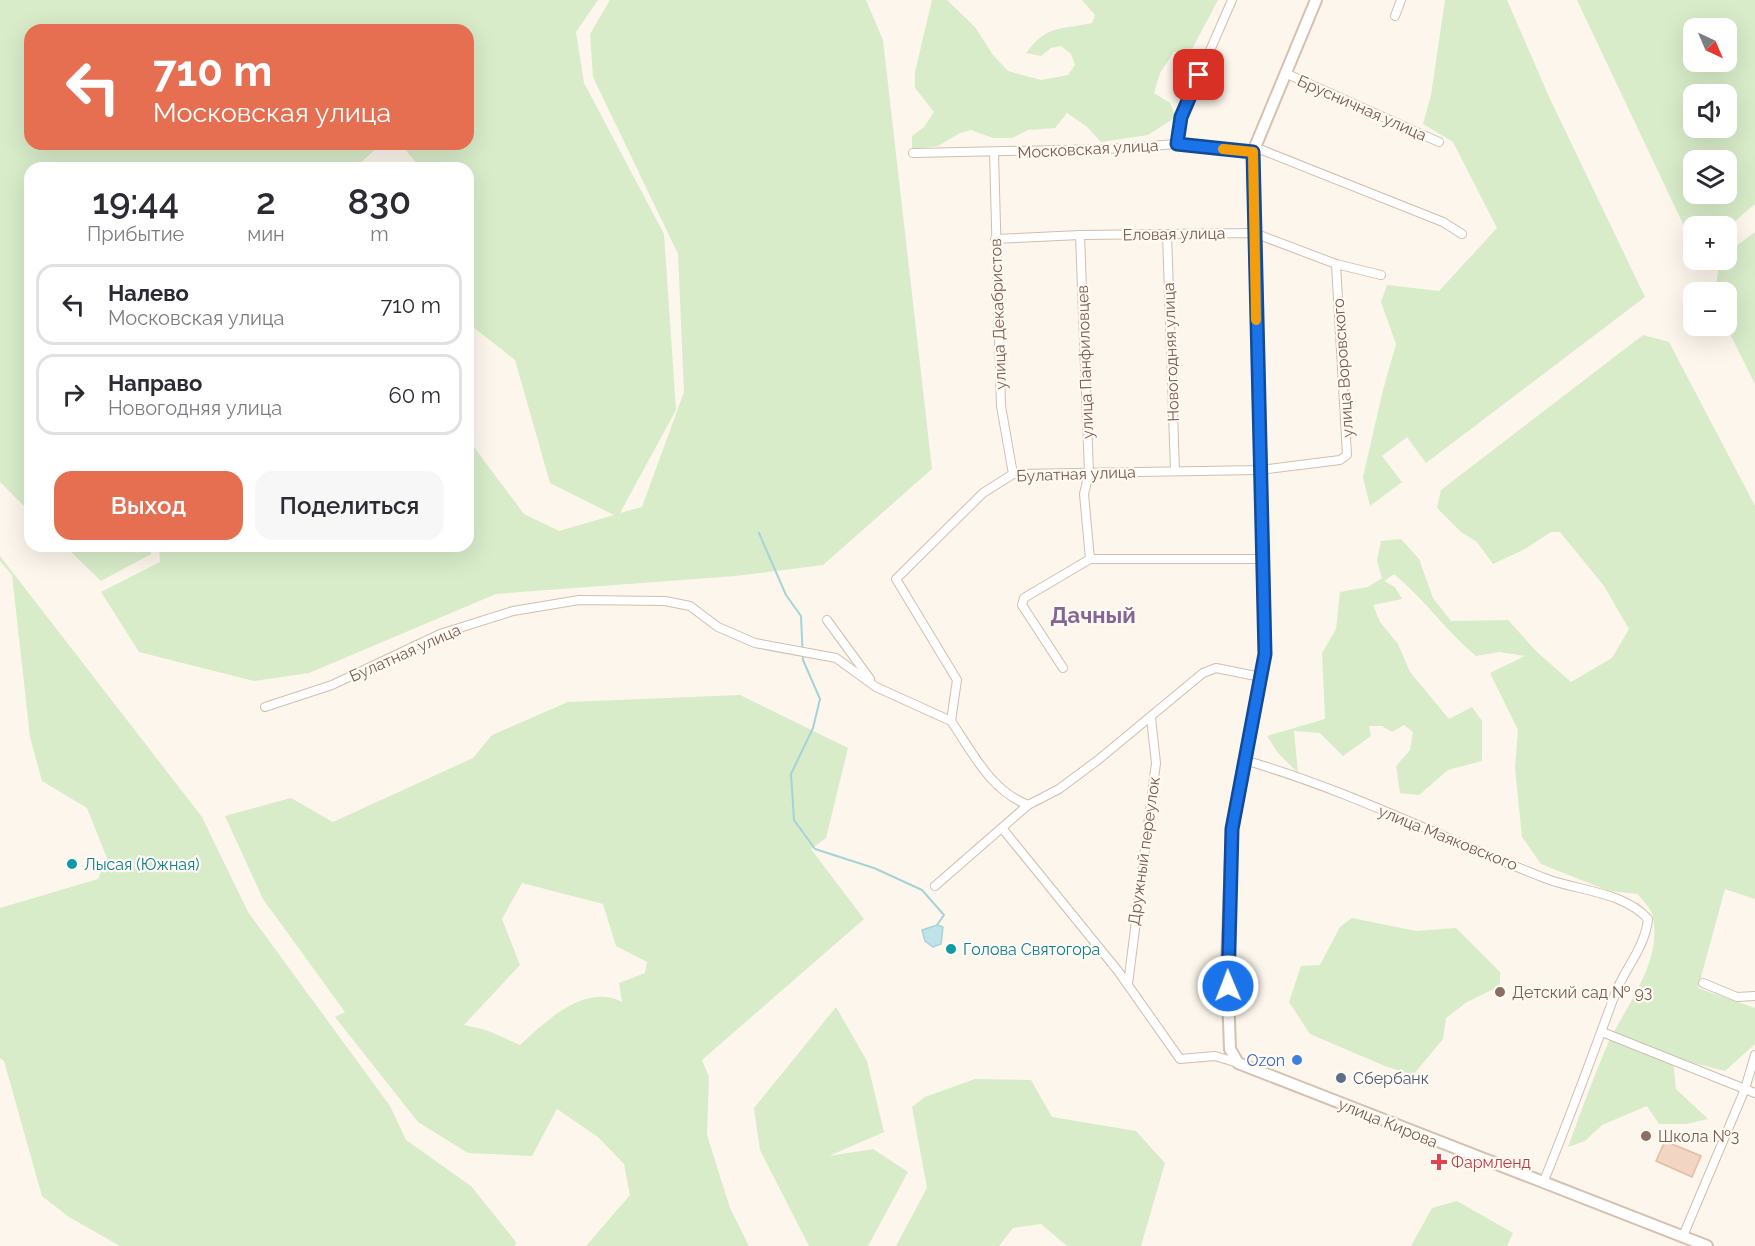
<!DOCTYPE html>
<html lang="ru">
<head>
<meta charset="utf-8">
<style>
	:root { --surface:#fff; --page:#f7f7f7; --text:#2b2b33; --muted:#7c7c81; --line:#e1e1e2; --accent:#e76f51 }
	body { margin:0; font-family:Raleway,sans-serif; background:var(--page); color:var(--text); height:100vh; display:flex; flex-direction:column; font-size:22px; white-space:nowrap }
	* { box-sizing:border-box; margin:0 }
	p { font-size:20px; color:var(--muted) }
	.icon { flex:none; width:33px; height:33px; fill:none; stroke:currentColor; stroke-width:2; stroke-linecap:round; stroke-linejoin:round }
	.map { position:relative; flex:1; overflow:hidden }
	.details { position:absolute; left:24px; top:162px; width:450px; height:390px; display:flex; flex-direction:column; background:var(--surface); border-radius:18px; box-shadow:0 6px 24px #0002 }
	.details>* { flex:none }
	.guide { position:absolute; left:24px; top:24px; width:450px; height:126px; border-radius:18px; box-shadow:0 6px 24px #0002; background:#e76f51; color:#fff; overflow:hidden }
	.needle { width:39px; rotate:136deg }
	.tools { position:absolute; left:1683px; top:18px; display:grid; gap:12px }
	.tools a { display:grid; place-items:center; width:54px; height:54px; border-radius:12px; background:var(--surface); box-shadow:0 6px 24px #0002; font-size:30px }
	.pin { position:absolute; display:grid; place-items:center; width:51px; height:51px; color:#fff; margin:-26px; border-radius:12px; box-shadow:0 3px 9px #0006 }
	.me { position:absolute; width:66px; margin:-33px; rotate:359deg; stroke-linejoin:round; filter:drop-shadow(0 0 4px #0008) }
	.turn { display:flex; align-items:center; gap:21px; height:126px; padding:0 30px; font-size:27px }
	.turn .icon { width:78px; height:78px; stroke-width:2.5 }
	.turn b { display:block; font-size:42px; line-height:51px }
	.eta { display:flex; justify-content:space-evenly; align-items:center; height:102px; text-align:center }
	.eta b { font-size:36px; font-weight:600; line-height:42px }
	.action { display:flex; gap:12px; margin-top:auto; padding:12px 30px }
	.action a { flex:1; height:69px; border-radius:18px; background:var(--accent); color:#fff; font-size:24px; font-weight:600; line-height:69px; text-align:center }
	.action a+a { background:var(--page); color:var(--text) }
	ul { padding:0; list-style:none }
	li { display:flex; align-items:center; gap:18px; height:81px; margin:0 12px 9px; padding:0 18px; border:3px solid var(--line); border-radius:18px }
	li div { flex:1 }
	li b { display:block; font-size:22px }
	li em { font-style:normal }
	.map>svg:first-child { display:block }
</style>
</head>
<body>
<div class="map">
<svg width="1755" height="1246" viewBox="0 0 1755 1246">
	<rect width="100%" height="100%" fill="#fdf6ec"/>
	<g fill="#d8ecc9" fill-rule="evenodd">
		<path d="M0,0H598L576,32L584,83L664,234L676,410L620,513L642,507L684,392L678,254L593,77L590,34L610,0H866L883,40L932,469L823,565L735,576L496,594L309,673L254,681L139,652L101,592L160,562L159,546H468V439L524,514L559,531L614,515L550,483L515,360L468,323V168H421L400,144H468V30H30V144H382L354,168H30V512L0,482Z"/>
		<path d="M932,0H947L975,27L993,55L1008,71L1041,80L1068,75L1075,65L1071,54L1061,46L1051,48L1041,56L1026,53C1048,24 1060,30 1092,23L1095,15L1082,0H1218L1190,53L1174,52L1160,73L1154,93L1170,103L1176,117L1148,135L1101,142L1086,126L1067,113L1055,128L1028,130L1012,138H993L971,130L960,133L938,146L912,149V136L924,127L934,112L915,88V72Z"/>
		<path d="M1445,0H1507L1550,99L1645,297L1426,463L1407,437L1382,456L1402,482L1370,506L1363,477L1383,390L1396,344L1381,302L1387,285L1439,291L1497,228L1453,142L1423,124L1431,95Z"/>
		<path d="M1577,0H1755V204L1727,228L1694,226L1693,245ZM1694,28H1726V62H1694ZM1694,94H1726V128H1694ZM1694,160H1726V194H1694Z"/>
		<path d="M1755,232V384L1726,326V292H1715L1720,260H1726L1727,253Z"/>
		<path d="M1643,335L1669,342L1755,506V899L1725,889L1698,988L1755,1008V1044L1725,1071L1673,1058L1676,1089L1708,1119L1687,1124H1659L1647,1106L1602,1125L1585,1141L1568,1147C1580,1114 1592,1081 1606,1048C1624,1007 1662,966 1653,917C1652,909 1642,900 1638,894L1609,891L1541,864L1522,837L1515,768L1518,730L1490,673L1525,656L1499,652L1476,656C1446,631 1424,599 1394,574L1384,581L1395,587L1402,599L1373,605L1380,622L1398,644L1410,672L1449,719L1472,707L1482,721V761L1448,770L1419,795L1400,793L1396,766L1410,750L1413,732L1404,725L1392,732L1382,726H1369L1371,736L1343,756L1320,733L1294,731L1298,773L1278,753L1267,736L1325,719L1322,653L1336,629L1340,592L1368,587L1382,578L1377,561L1381,541L1401,539L1419,559L1433,598L1451,621L1508,620L1537,652L1571,682L1612,658L1629,629L1604,586L1560,532H1551L1525,549L1493,564L1477,542L1461,532L1437,508L1441,490Z"/>
		<path d="M65,546H151V554L101,581Z"/>
		<path d="M0,556L202,817L248,912L390,1106L406,1140L471,1186L516,1242L515,1246H120L69,1217L42,1196L4,1061L0,1058V908L98,879L107,858L87,808L42,781L30,737L12,575L0,561Z"/>
		<path d="M740,695L848,748L826,838L811,849L864,919L702,1060L709,1077L707,1135L730,1208L749,1246H586L630,1195L624,1164L598,1137L557,1109L532,1156L468,1153L418,1122L335,1017L345,1012L263,899L225,816L291,798L333,822L473,758L492,735L568,702ZM522,883L603,904L616,946L647,962L645,973L619,983L622,1002C585,983 546,1021 520,1045L486,1030L464,1025L520,965L502,919Z"/>
		<path d="M1352,918L1416,931L1456,928L1500,972V986L1467,1002L1446,1018L1443,1039L1413,1075L1385,1066L1310,1034L1289,1002L1301,966L1320,965L1340,927Z"/>
		<path d="M836,1007L867,1061L884,1132L829,1156L873,1149L908,1172L868,1246H809L760,1150L754,1108Z"/>
		<path d="M975,1079L1031,1080L1052,1117L1136,1131L1165,1163L1141,1246H1067L1041,1224L1013,1228L999,1246H896L927,1188L912,1107L925,1097Z"/>
		<path d="M1457,1201L1513,1233L1507,1246H1411L1432,1208Z"/>
	</g>
	<path fill="#bfe3e8" stroke="#a5d3da" stroke-width="1.5" d="M937,925L943,927L941,944L933,947L925,941L922,930Z"/>
	<g fill="none" stroke-linecap="round" stroke-linejoin="round">
		<path stroke="#a5d3da" stroke-width="2" d="M759,533L786,595L801,616L803,660L820,699L813,728L791,774L794,820L815,849L874,868L922,890L944,915L937,925"/>
	</g>
	<path fill="#f3d5c3" stroke="#e6bba3" stroke-width="1.5" d="M1665,1141L1701,1156L1692,1177L1656,1161Z"/>
	<g fill="none" stroke-linecap="round" stroke-linejoin="round">
		<defs>
			<g id="street">
				<path d="M1395,16L1401,0"/>
				<path d="M1285,73L1439,142"/>
				<path d="M1177,144L1181,117L1232,0"/>
				<path d="M913,153L1108,149L1177,144L1253,152L1262,150L1443,222L1462,234"/>
				<path d="M994,153L1001,406L1013,474"/>
				<path d="M1167,234L1175,471"/>
				<path d="M1080,235L1089,473L1084,494L1090,559"/>
				<path d="M995,239L1080,235L1254,233L1336,264L1381,275"/>
				<path d="M827,620L870,679"/>
				<path d="M1063,668L1022,605L1024,598L1090,559H1265"/>
				<path d="M265,707L332,685L440,634L513,611L579,600L665,601L690,606L718,627L755,643L836,658L876,687L951,721"/>
				<path d="M1244,760C1349,790 1446,840 1547,879C1580,891 1624,892 1648,919C1645,948 1625,968 1615,994C1592,1057 1569,1120 1543,1183"/>
				<path d="M1028,805C990,790 973,753 951,721L957,680L896,579L983,493L1013,474L1260,470L1340,460L1347,455L1336,264"/>
				<path d="M1002,828L1118,971L1180,1059L1215,1056L1238,1063"/>
				<path d="M935,886L1028,805L1059,789L1098,760L1203,673L1216,668L1261,677"/>
				<path d="M1703,983L1737,997L1755,996"/>
				<path d="M1128,984L1156,763L1151,718"/>
				<path d="M1602,1032L1745,1089L1755,1055"/>
				<path d="M1683,1236L1745,1089L1755,1093"/>
			</g>
			<path id="secondary" d="M1316,0L1253,152L1265,654L1232,829L1227,965L1230,1049L1238,1063L1707,1246"/>
		</defs>
		<use href="#street" stroke="#d1beb0" stroke-width="10"/>
		<use href="#secondary" stroke="#d6c0b0" stroke-width="14"/>
		<use href="#street" stroke="#fff" stroke-width="8"/>
		<use href="#secondary" stroke="#fff" stroke-width="10"/>
	</g>
	<g fill="none" stroke-linecap="round" stroke-linejoin="round">
		<defs>
			<path id="route" d="M1199,75L1181,117L1177,144L1253,152L1265,654L1232,829L1228,986"/>
		</defs>
		<use href="#route" stroke="#114b97" stroke-width="15"/>
		<use href="#route" stroke="#1a73e8" stroke-width="10"/>
		<path stroke="#f59e0b" stroke-width="10" d="M1223,149L1253,152L1256,320"/>
	</g>
	<g fill="#0f9aa8" stroke="#fffaf3" stroke-width="2">
		<circle cx="72" cy="864" r="6"/>
		<circle cx="951" cy="949" r="6"/>
	</g>
	<g fill="#8d6e63" stroke="#fffaf3" stroke-width="2">
		<circle cx="1500" cy="992" r="6"/>
		<circle cx="1646" cy="1136" r="6"/>
	</g>
	<circle fill="#3f7fe0" stroke="#fffaf3" stroke-width="2" cx="1297" cy="1060" r="6"/>
	<circle fill="#5c6f8a" stroke="#fffaf3" stroke-width="2" cx="1341" cy="1078" r="6"/>
	<path fill="#e0444e" stroke="#fffaf3" stroke-width="2" d="M1436 1153h6v6h6v6h-6v6h-6v-6h-6v-6h6z"/>
	<g text-anchor="middle" dominant-baseline="central" stroke-width="4.5" stroke-linejoin="round" paint-order="stroke">
		<g font-size="16" fill="#7a5c4d" stroke="#fffaf3">
			<text transform="translate(1362 108) rotate(24)">Брусничная улица</text>
			<text transform="translate(1088 149) rotate(-3)">Московская улица</text>
			<text transform="translate(1174 234) rotate(-1)">Еловая улица</text>
			<text transform="translate(998 314) rotate(-92)">улица Декабристов</text>
			<text transform="translate(1171 352) rotate(-92)">Новогодняя улица</text>
			<text transform="translate(1085 362) rotate(-92)">улица Панфиловцев</text>
			<text transform="translate(1343 368) rotate(-94)">улица Воровского</text>
			<text transform="translate(1076 474) rotate(-2)">Булатная улица</text>
			<text transform="translate(405 653) rotate(-24)">Булатная улица</text>
			<text transform="translate(1448 838) rotate(22)">улица Маяковского</text>
			<text transform="translate(1144 851) rotate(-82)">Дружный переулок</text>
			<text transform="translate(1388 1123) rotate(22)">улица Кирова</text>
		</g>
		<g font-size="16" fill="#0d838f" stroke="#fffaf3" text-anchor="start">
			<text x="84" y="864">Лысая (Южная)</text>
			<text x="963" y="949">Голова Святогора</text>
		</g>
		<g font-size="16" fill="#785e54" stroke="#fffaf3" text-anchor="start">
			<text x="1512" y="992">Детский сад № 93</text>
			<text x="1658" y="1136">Школа №3</text>
		</g>
		<g font-size="16" fill="#366cbe" stroke="#fffaf3" text-anchor="end">
			<text x="1285" y="1060">Ozon</text>
		</g>
		<g font-size="16" fill="#4e5e75" stroke="#fffaf3" text-anchor="start">
			<text x="1353" y="1078">Сбербанк</text>
		</g>
		<g font-size="16" fill="#be3a42" stroke="#fffaf3" text-anchor="start">
			<text x="1451" y="1162">Фармленд</text>
		</g>
		<g font-size="22" font-weight="bold" fill="#846695" stroke="#fffaf3">
			<text x="1093" y="615">Дачный</text>
		</g>
	</g>
</svg>
<div class="tools">
<a><svg class="needle" viewBox="-14 -14 28 28"><path d="M0-13l5 13h-10z" fill="#e53935"/><path d="M0 13l5-13h-10z" fill="#7c7c81"/></svg></a>
<a><svg class="icon" aria-label="sound" viewBox="0 0 24 24"><path d="M4 9h4l5-4v14l-5-4H4zM17 9q2 3 0 6"/></svg></a>
<a><svg class="icon" aria-label="layers" viewBox="0 0 24 24"><path d="M12 4l9 5-9 5-9-5zM3 14l9 5 9-5"/></svg></a>
<a>+</a>
<a>−</a>
</div>
<div class="pin" style="left:1199px;top:75px;background:#d93025"><svg class="icon" aria-label="arrive" viewBox="0 0 24 24"><path d="M6 21V4h12l-3 4 3 4H6"/></svg></div>
<svg class="me" style="left:1228px;top:986px" viewBox="-20 -20 40 40"><circle r="17" fill="#1a73e8" stroke="#fff" stroke-width="3"/><path d="M0-11L8 9 0 5-8 9z" fill="#fff"/></svg>
<div class="guide">
<div class="turn"><svg class="icon" aria-label="left" viewBox="0 0 24 24"><path d="M17 20v-9H6M10 6l-5 5 5 5"/></svg><div><b>710 m</b>Московская улица</div></div>
</div>
<section class="details">
<div class="eta">
<div><b>19:44</b><p>Прибытие</p></div>
<div><b>2</b><p>мин</p></div>
<div><b>830</b><p>m</p></div>
</div>
<ul>
<li><svg class="icon" aria-label="left" viewBox="0 0 24 24"><path d="M17 20v-9H6M10 6l-5 5 5 5"/></svg><div><b>Налево</b><p>Московская улица</p></div><em>710 m</em></li>
<li><svg class="icon" aria-label="right" viewBox="0 0 24 24"><path d="M7 20v-9h11M14 6l5 5-5 5"/></svg><div><b>Направо</b><p>Новогодняя улица</p></div><em>60 m</em></li>
</ul>
<div class="action"><a>Выход</a><a>Поделиться</a></div>
</section>
</div>
</body>
</html>
